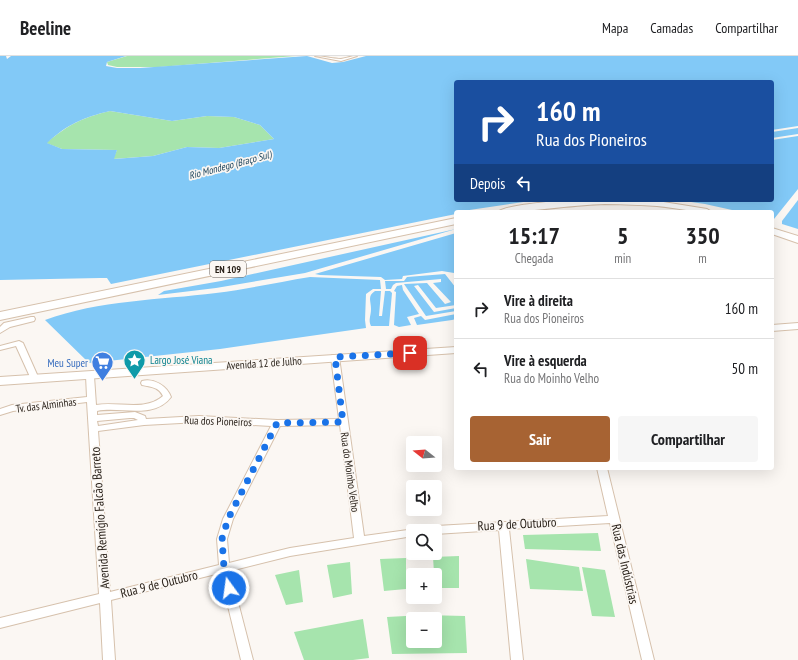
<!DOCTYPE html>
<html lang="pt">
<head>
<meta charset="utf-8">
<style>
	:root { --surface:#fff; --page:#f6f6f6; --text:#202124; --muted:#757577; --line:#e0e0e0; --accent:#a76333 }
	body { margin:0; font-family:"PT Sans Narrow",sans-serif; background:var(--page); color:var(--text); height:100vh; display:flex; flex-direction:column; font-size:15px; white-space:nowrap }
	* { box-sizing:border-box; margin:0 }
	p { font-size:13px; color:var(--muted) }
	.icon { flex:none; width:22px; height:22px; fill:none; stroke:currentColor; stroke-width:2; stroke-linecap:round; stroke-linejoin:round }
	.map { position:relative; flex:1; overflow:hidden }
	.drawer { position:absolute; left:454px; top:154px; width:320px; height:260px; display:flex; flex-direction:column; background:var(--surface); border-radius:4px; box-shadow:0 4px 16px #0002 }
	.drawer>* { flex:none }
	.top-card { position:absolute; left:454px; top:24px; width:320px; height:122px; border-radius:4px; box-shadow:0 4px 16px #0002; background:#1a4fa0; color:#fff; overflow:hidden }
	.needle { width:26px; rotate:287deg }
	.controls { position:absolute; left:406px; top:380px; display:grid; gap:8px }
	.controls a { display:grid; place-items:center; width:36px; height:36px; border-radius:4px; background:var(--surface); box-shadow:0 4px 16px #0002; font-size:20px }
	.pin { position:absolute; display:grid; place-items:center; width:34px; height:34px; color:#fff; margin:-17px; border-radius:8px; box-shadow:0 2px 6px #0006 }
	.me { position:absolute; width:44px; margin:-22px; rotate:346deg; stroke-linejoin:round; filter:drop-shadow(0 0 3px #0008) }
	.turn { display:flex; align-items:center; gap:14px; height:84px; padding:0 16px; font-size:18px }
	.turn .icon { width:52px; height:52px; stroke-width:2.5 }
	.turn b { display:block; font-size:28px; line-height:34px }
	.then { display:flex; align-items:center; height:38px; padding:0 16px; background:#0003; gap:8px; font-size:15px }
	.eta { display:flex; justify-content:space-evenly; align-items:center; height:68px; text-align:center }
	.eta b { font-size:24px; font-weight:800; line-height:28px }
	.primary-button { display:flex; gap:8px; margin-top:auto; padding:8px 16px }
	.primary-button a { flex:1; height:46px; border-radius:4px; background:var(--accent); color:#fff; font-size:16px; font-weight:800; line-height:46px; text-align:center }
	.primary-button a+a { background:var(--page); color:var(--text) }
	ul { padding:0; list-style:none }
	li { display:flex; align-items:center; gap:12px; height:60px; padding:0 16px; border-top:1px solid var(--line) }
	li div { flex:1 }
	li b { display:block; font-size:15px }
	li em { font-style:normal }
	header { display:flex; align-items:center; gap:24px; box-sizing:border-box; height:56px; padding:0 20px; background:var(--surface); border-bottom:1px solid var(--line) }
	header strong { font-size:19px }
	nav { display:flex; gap:22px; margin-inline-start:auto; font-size:14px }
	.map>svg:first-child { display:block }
</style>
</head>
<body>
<header>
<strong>Beeline</strong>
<nav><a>Mapa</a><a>Camadas</a><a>Compartilhar</a></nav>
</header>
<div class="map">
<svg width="798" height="604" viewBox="0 0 798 604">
	<rect width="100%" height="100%" fill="#fbf7f3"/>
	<g fill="#a6e4ad" fill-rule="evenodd">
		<path d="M127,0H296L159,11H117L108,9L107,6Z"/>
		<path d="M110,55L172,65L207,60L234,61L260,69L274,83L219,92L187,91L153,100L113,103L117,94L62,93L46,87C70,68 81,62 110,55Z"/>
		<path d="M598,477L601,495L525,493L523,479Z"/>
		<path d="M459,500V532H435L433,501Z"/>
		<path d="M406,502V533L384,535L380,503Z"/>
		<path d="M526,503L579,511L583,535L530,533Z"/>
		<path d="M350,506L352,538L333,542L327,509Z"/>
		<path d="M582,511L605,514L615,561L592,560Z"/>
		<path d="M299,514L303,546L286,549L275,519Z"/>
		<path d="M424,559L465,560L467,597L392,598L387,561ZM413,563H435V585H413Z"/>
		<path d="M363,563L369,602L353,604H304L294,576Z"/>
	</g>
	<g fill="#82c9f7" fill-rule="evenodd">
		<path d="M0,0H6L7,3L11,0H126L107,6L106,10L117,12H140L307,0L332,7L343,6L366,0H798V70L772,74V26H456V144H537L456,156V158L111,228L107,222H100L0,224ZM110,55L172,65L207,60L234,61L260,69L274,83L219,92L187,91L153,100L114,103L117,94L62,93L47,87C66,69 84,61 110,55Z"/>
		<path d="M798,72V78L772,82V76Z"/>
		<path d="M798,80V133L774,163L772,164V156H741L705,148L677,144H772V84Z"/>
		<path d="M798,144V173L782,168V165Z"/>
		<path d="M456,173L305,217L216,232L158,239L164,235L221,225Z"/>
		<path d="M456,177V215L454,217L442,215L403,220L402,223L385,224L381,221L320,219L315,218Z"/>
		<path d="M445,218L456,232V249L436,252L418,229L414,230L434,256L456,252V255L426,260L404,228L427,227L445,248L451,246L433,227L441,226V223L396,227L393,229L391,233H386L385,225H404L407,221Z"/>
		<path d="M310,221L380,224L381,233H373L366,238L365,264L366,272L220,293L89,307L45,264C99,244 160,244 216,237C248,233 279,226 310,221Z"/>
		<path d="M402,229L403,234L419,258L407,261L411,269L399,271L394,269L396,236L394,235L397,230Z"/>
		<path d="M375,235H381L379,260H382L385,235H390L392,237L389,270H371C368,264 371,260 371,253C371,245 367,240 375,235Z"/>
		<path d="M456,258V263L452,264L417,269L414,262L421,260L425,264Z"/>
	</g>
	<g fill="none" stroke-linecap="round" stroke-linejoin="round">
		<defs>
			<g id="street">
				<path d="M315,0C323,0 333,3 341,3C347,2 351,0 357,0L341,5Z"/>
				<path d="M31,261H34L35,263L34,265L10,271L0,277V271L4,267Z"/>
				<path d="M19,285L23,287L39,323L38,325L35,326L31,323L16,290L0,294V290Z"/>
				<path d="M332,299H335L339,301L364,480L415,473L419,471L608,460L597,412H607L654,604H642L610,467L509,473L523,604H511L499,474L435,478V475H413V480L290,500L230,515L253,604H241L220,517L111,544L115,604H103L100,547L0,572V562L99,538L87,346L13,355L0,359V353L12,349L87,341L86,320L90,317L94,320L96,349C118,345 145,356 163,340C159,331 151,331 142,329L141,327L142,325C154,322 167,330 171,341C154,364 120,350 97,355V359L135,356L145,360L146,363L199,360L277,364L339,363L331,301ZM130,362H134L138,364L98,370L97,365ZM199,366L271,370L223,463L217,483L219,509L110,536L98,375L144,369ZM340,369L354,482L290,492L229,507L227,483L233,463L280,370Z"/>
			</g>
			<g id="secondary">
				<path d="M798,267V273L772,275V269Z"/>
				<path d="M456,291V297L0,329V321Z"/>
			</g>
			<g id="primary">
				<path d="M569,144H651L707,153L712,156C693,156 676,152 657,150C640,149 622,148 605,148C569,149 534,156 498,156C504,149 557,145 569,144Z"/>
				<path d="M456,162V168L0,264V256Z"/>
				<path d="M772,172L798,180V187L772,178Z"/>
			</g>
		</defs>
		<use href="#street" stroke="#d6c1ac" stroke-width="2"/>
		<use href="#secondary" stroke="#d6c1ac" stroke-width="2"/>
		<use href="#primary" stroke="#d6c1ac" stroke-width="2"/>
		<use href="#street" fill="#fff" fill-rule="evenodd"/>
		<use href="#secondary" fill="#fff" fill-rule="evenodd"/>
		<use href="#primary" fill="#fff" fill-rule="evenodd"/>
	</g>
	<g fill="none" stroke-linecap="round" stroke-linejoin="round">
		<path stroke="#1a73e8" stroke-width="7" stroke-dasharray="0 12.6" d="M229,532L224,512L222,483L228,463L277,367L343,366L335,301L410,297"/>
	</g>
	<defs>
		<symbol id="sight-pin" viewBox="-11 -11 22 30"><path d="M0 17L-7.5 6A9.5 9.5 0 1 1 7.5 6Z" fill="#0f9aa8" stroke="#fbf7f3"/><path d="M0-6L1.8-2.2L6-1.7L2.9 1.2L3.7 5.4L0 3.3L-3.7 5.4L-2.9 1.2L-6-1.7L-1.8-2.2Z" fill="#fff"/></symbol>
		<symbol id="supermarket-pin" viewBox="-11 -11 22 30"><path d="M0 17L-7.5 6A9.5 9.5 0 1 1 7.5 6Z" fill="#3f7fe0" stroke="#fbf7f3"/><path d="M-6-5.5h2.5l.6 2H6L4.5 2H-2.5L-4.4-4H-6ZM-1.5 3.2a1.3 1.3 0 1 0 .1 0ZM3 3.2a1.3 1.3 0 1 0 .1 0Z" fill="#fff"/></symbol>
	</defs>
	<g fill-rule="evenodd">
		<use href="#sight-pin" x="122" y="292" width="25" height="34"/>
		<use href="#supermarket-pin" x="90" y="294" width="25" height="34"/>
	</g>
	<g text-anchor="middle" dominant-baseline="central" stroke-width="3.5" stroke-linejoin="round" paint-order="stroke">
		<g font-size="10" font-style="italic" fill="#194159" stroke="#fbf7f3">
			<text transform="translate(230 109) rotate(-15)">Rio Mondego (Braço Sul)</text>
		</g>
		<rect fill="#fbf7f3" stroke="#665f58" stroke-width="1" x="210" y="205" width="36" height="16" rx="3"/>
		<g font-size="10" font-weight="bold" fill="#261e16">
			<text x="228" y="213">EN 109</text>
		</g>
		<g font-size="11" fill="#0d838f" stroke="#fbf7f3" text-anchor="start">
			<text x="150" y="304">Largo José Viana</text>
		</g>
		<g font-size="11" fill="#366cbe" stroke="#fbf7f3" text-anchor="end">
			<text x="88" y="307">Meu Super</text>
		</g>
		<g font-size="11" fill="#261e16" stroke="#fbf7f3">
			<text transform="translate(264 307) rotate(-4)">Avenida 12 de Julho</text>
			<text transform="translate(46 349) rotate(-7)">Tv. das Alminhas</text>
			<text transform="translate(218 365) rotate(2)">Rua dos Pioneiros</text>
			<text transform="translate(350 416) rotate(82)">Rua do Moinho Velho</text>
		</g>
		<g font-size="13" fill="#261e16" stroke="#fbf7f3">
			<text transform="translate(100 462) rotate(-94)">Avenida Remígio Falcão Barreto</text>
			<text transform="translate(517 468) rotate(-3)">Rua 9 de Outubro</text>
			<text transform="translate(625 508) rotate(77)">Rua das Indústrias</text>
			<text transform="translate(159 528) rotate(-14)">Rua 9 de Outubro</text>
		</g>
	</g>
</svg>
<div class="controls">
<a><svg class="needle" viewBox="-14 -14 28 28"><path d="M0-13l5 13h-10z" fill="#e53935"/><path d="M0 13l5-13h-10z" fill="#757577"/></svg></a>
<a><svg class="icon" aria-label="sound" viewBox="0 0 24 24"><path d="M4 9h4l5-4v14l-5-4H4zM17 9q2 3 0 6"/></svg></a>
<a><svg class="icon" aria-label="search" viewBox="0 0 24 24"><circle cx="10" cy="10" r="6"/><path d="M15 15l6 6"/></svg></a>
<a>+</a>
<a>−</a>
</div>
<div class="pin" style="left:410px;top:297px;background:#d93025"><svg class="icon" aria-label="arrive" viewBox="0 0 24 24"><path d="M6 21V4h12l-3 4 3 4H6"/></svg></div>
<svg class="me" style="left:229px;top:532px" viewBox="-20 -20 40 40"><circle r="17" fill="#1a73e8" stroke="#fff" stroke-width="3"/><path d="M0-11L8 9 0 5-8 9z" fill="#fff"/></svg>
<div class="top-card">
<div class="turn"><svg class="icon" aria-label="right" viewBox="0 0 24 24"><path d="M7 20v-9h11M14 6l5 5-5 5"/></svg><div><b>160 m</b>Rua dos Pioneiros</div></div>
<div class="then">Depois<svg class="icon" aria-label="left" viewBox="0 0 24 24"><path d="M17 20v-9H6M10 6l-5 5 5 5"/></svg></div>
</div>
<section class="drawer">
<div class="eta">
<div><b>15:17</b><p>Chegada</p></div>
<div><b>5</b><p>min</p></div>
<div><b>350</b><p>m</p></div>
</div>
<ul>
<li><svg class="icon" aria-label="right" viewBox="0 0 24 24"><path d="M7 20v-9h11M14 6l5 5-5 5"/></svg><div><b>Vire à direita</b><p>Rua dos Pioneiros</p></div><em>160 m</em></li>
<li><svg class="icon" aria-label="left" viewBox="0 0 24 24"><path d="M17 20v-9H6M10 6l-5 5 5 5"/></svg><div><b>Vire à esquerda</b><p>Rua do Moinho Velho</p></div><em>50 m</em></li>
</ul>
<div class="primary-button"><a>Sair</a><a>Compartilhar</a></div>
</section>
</div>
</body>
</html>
